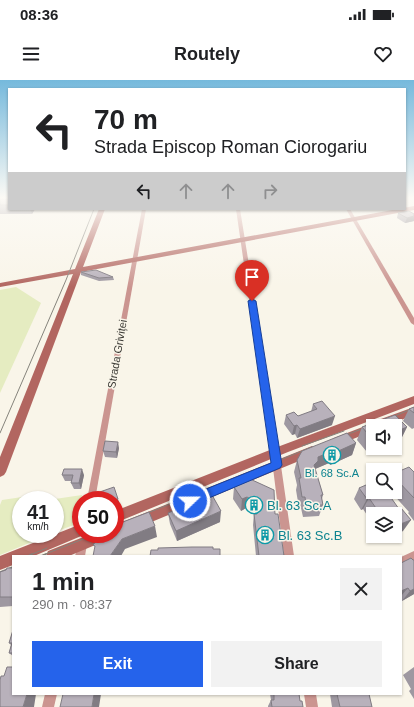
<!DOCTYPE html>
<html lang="en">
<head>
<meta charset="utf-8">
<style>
	:root { --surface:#fff; --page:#f2f2f2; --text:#202124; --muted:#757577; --accent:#2563eb }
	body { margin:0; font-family:Arial,sans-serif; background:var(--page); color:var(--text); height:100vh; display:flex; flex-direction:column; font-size:15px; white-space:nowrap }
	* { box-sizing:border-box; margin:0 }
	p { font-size:13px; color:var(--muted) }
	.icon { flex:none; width:22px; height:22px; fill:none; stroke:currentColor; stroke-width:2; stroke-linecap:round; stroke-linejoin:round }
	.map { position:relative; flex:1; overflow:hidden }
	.drawer { position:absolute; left:12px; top:475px; width:390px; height:140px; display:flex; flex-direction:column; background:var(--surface); border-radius:0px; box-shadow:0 1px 3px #0004 }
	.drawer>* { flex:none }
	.banner { position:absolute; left:8px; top:8px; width:398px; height:122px; border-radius:0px; box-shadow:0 1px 3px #0004; background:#fff; color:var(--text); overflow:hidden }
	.tools { position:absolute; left:366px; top:339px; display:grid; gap:8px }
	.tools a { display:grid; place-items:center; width:36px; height:36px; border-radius:0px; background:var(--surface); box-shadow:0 1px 3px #0004; font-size:20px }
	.speed { position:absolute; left:12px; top:411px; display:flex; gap:8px; font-size:20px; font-weight:700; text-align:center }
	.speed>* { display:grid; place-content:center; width:52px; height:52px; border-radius:50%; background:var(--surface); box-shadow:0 1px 3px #0004; line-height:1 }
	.speed small { font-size:10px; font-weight:400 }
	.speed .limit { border:6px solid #d22; background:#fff; color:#111 }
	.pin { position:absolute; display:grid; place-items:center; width:34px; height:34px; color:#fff; margin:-41px -17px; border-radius:50% 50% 50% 0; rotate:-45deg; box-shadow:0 0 4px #0007 }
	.pin .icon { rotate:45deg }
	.me { position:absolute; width:44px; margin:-22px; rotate:68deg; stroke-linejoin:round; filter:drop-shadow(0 0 3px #0008) }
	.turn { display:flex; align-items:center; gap:14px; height:84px; padding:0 20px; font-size:18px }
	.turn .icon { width:52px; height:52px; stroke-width:2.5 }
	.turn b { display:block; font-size:28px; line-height:34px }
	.lanes { display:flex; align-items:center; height:38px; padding:0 20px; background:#0003; justify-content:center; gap:20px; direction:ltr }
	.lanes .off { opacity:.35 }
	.round { display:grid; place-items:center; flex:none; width:42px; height:42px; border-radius:0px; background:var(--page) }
	.summary { display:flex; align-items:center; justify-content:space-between; height:68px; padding:0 20px }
	h1 { font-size:24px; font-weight:800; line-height:30px }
	.cta { display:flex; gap:8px; margin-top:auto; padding:8px 20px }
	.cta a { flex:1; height:46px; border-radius:0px; background:var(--accent); color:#fff; font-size:16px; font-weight:800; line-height:46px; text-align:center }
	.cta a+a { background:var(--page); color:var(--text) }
	.status { display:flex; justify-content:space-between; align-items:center; height:28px; padding:0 20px; background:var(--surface); direction:ltr }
	.status svg { height:11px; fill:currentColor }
	header { display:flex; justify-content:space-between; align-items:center; height:52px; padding:0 20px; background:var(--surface); font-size:18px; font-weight:800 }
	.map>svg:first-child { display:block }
</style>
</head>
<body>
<div class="status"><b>08:36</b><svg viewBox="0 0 49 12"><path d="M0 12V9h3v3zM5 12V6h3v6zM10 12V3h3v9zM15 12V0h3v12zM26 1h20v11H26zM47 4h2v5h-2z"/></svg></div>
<header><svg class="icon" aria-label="menu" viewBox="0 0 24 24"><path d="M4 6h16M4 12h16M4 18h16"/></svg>Routely<svg class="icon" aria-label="heart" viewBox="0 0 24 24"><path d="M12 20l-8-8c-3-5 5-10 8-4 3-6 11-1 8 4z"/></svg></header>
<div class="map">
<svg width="414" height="627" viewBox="0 0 414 627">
	<rect width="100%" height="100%" fill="#f9f5e9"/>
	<g fill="#e5ecc1">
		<path d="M16,207L41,223L0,313V210Z"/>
		<path d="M42,414L41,420H21V454H51L0,475V425L2,420Z"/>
		<path d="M82,415L79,443L55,452V420H48Z"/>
	</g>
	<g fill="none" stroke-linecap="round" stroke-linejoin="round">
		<g fill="#cb9590" fill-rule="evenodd">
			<path d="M142,129H146L95,420H87Z"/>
			<path d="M236,129H240L279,372L294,476H284L271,372Z"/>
			<path d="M346,129H350L414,238V245L411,243Z"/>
			<path d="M82,460L85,461L87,464L85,476H75L79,461Z"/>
			<path d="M414,471V481L401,487V477Z"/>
			<path d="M45,614H57L54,627H42Z"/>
			<path d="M304,614H316L318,627H306Z"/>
		</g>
		<g fill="#b26660" fill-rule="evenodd">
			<path d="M414,126V130L81,192L6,392L4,395L0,397V377L73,194L0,207V203L75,189L99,129H105L83,187Z"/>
			<path d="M414,316V324L288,372L115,443V431L280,366Z"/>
			<path d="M414,327V335L385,346L381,345L380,342L381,339Z"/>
			<path d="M373,343L378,346H373V351L338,365L334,364L332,361L334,358Z"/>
			<path d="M312,366L316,368L318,371L316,374L120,455L115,457L113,456L112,458L69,476H46L48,471L91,454H115V445Z"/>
			<path d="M81,444V454H86L34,476H13V485L0,490V476Z"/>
		</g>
		<g stroke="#85837b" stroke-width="1">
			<path d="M385,340L414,328"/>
			<path d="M0,353L66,200L94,129"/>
			<path d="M338,358L372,345"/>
			<path d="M302,366L344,351"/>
			<path d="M115,446L312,367"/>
			<path d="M30,475L47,468"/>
			<path d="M43,475L96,454"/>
		</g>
		<g stroke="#85837b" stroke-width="1.5">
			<path d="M28,476L32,474"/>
			<path d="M41,476L46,474"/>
			<path d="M0,492L13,487"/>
		</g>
	</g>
	<g fill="#9e98a1">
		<path d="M0,119H9V129H35L32,134H0Z"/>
		<path d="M398,133L414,134V141L405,143L397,138Z"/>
		<path d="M81,192L113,197L114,200L99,201L81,195Z"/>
		<path d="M313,324L332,345L297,358L295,354L292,355L284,344L286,335L298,336L311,332Z"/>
		<path d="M414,327V348L412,349L403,341L409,329Z"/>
		<path d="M395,335L407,347L401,359L395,362V346H373V368H378L367,372L357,360L362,347Z"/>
		<path d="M356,363L352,375L330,385L329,383L315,389L323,415L322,419L323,425L319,436L303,437L301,428H299L296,410L297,405L294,392L297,380Z"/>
		<path d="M119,368L117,378L105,377L103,371Z"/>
		<path d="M414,392V441L408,433L409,432L391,412H395V393Z"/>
		<path d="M62,395H84L81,409H74L71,403L72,401H65Z"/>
		<path d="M234,407L275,434L284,476H256L253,445L254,433L246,428L241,431L233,419Z"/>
		<path d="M359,408L399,429L403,451L395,454V434H373V444L363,429L361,430L354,419Z"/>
		<path d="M168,433L220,442L177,461L170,444Z"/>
		<path d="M381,456H391L384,459Z"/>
		<path d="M413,480H414V514L402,521L401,519V483Z"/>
		<path d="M13,488V526L0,527V492Z"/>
		<path d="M13,550V576L9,573L11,565L9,563Z"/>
		<path d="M414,587V619L409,611L411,609L403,595Z"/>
		<path d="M270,614H299L300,621L303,627H268V626L271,620Z"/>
		<path d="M330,614H369L372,627H332Z"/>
	</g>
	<g fill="#817c83">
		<path d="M30,129H35L32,134Z"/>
		<path d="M414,136V141L405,143L407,138Z"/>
		<path d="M335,336L332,345L297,358L300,349Z"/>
		<path d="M297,345L295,354L292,355L294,346Z"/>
		<path d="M407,347L401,359L395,362V352Z"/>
		<path d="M373,360V368H378L367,372Z"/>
		<path d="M118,362L119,368L117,378L116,372Z"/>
		<path d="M356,363L352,375L330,385L334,373Z"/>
		<path d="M333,371L329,383L315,389L314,385L318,377Z"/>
		<path d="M82,389L84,395L81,409L79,403Z"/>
		<path d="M247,417L246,428L241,431L242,419Z"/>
		<path d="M369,418L363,429L361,430L367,419Z"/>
		<path d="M118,419L120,427L115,429V420Z"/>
		<path d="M221,431L220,442L177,461L176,451Z"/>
		<path d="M411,440L403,451L395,454V446Z"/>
		<path d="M155,446L157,457L125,469L121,476H110L122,459Z"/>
		<path d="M386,456H391L384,459Z"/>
		<path d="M408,508L401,516V511Z"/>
		<path d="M414,509V514L402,521L410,511Z"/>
		<path d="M27,614H36L34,627H23Z"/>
		<path d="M94,614H101L99,627H92Z"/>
	</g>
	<g fill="#b8b1bb" stroke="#817c83">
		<rect x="0" y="119" width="9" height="6"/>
		<path d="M409,131L414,134V136L407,138L398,133Z"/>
		<path d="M96,190L113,197L99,198L81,192Z"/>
		<path d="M322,321L335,336L300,349L297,345L294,346L286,335L294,332L298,336L317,329L313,324Z"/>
		<path d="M414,327V333L409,329Z"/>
		<path d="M395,335L407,347L395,352V346H373V360L362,347Z"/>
		<path d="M347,353L356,363L334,373L333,371L318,377V381L314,385L323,415H321L323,425H306L305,417H302L299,398H301L297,380L302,371Z"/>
		<path d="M105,361L118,362L116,372L103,371Z"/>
		<path d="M409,387L414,392V418L395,398V393Z"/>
		<path d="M64,389H82L79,403H71L73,395H62Z"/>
		<path d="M250,399L274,410L275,434H278L284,476H259L254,434H257L256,422L247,417L242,419L234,407Z"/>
		<path d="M373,402V412H387L399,429L401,428L411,440L395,446V434H380L369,418L367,419L359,408Z"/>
		<path d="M114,407L118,419L114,420H94V414Z"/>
		<path d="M212,415L221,431L176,451L168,433Z"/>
		<path d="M149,432L155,446L122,459L110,476H93L95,466L93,465L102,454H115V445Z"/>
		<path d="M192,467H213V469H220V476H150L151,470H158V468Z"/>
		<path d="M411,478L413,480H414V509L410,511L408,508L401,511V483Z"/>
		<path d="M7,488H13V517H0V492L6,490Z"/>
		<path d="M13,550V573H9L12,563H9Z"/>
		<path d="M7,587H13V614H27L23,627H0V600L1,596H4Z"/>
		<path d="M63,614H94L92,627H60Z"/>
		<path d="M274,614H299L300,621H302L303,627H272L271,620H274Z"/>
		<path d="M337,614H369L372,627H340Z"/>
	</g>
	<linearGradient id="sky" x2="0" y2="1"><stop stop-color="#75b9dc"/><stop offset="0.57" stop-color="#fcfaf5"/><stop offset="1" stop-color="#fcfaf5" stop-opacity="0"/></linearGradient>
	<rect width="414" height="207" fill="url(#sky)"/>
	<path fill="#2563eb" stroke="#184099" d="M252,219L256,221L282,385L280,388L190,426L186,424L184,421L186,417L271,383L248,221Z"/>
	<defs>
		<symbol id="building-ring" viewBox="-11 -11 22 22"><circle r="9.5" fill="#f9f5e9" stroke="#0f9aa8" stroke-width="1.5"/><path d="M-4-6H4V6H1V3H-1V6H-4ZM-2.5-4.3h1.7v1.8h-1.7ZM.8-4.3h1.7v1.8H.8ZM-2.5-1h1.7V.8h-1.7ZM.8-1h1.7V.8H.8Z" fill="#0f9aa8"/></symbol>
	</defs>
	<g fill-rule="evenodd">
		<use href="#building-ring" x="322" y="365" width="20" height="20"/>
		<use href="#building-ring" x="244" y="415" width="20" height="20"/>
		<use href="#building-ring" x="255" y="445" width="20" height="20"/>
	</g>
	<g text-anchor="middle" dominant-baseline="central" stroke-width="3" stroke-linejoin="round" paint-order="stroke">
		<g font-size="11" fill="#3a3934" stroke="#f9f5e9">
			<text transform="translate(117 274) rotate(-80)">Strada Griviței</text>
		</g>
		<g font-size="11" fill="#0d838f" stroke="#f9f5e9">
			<text x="332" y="393">Bl. 68 Sc.A</text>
		</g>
		<g font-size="13" fill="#0d838f" stroke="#f9f5e9" text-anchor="start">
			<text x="267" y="425">Bl. 63 Sc.A</text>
			<text x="278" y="455">Bl. 63 Sc.B</text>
		</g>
	</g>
</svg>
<div class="tools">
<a><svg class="icon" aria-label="sound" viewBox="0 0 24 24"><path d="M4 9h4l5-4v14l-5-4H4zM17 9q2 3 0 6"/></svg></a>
<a><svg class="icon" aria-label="search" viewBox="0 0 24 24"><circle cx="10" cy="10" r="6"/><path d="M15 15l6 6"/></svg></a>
<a><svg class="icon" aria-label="layers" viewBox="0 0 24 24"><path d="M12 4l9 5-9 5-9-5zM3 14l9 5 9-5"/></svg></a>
</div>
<div class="speed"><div>41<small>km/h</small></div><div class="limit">50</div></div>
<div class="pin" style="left:252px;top:221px;background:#d93025"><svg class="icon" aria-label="arrive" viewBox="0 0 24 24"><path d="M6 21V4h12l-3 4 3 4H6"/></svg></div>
<svg class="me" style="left:190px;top:421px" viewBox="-20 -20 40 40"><circle r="17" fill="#2563eb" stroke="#fff" stroke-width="3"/><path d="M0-11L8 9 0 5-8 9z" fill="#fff"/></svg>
<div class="banner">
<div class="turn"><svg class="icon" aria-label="left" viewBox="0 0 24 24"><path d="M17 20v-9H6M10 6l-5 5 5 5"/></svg><div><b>70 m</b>Strada Episcop Roman Ciorogariu</div></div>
<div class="lanes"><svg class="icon" aria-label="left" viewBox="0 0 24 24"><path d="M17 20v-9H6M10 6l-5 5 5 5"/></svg><svg class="icon off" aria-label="ahead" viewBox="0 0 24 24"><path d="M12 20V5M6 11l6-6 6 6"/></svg><svg class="icon off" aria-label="ahead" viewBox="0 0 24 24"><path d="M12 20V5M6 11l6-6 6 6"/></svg><svg class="icon off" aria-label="right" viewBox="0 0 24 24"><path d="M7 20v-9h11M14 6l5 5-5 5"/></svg></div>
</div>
<section class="drawer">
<div class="summary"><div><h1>1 min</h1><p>290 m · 08:37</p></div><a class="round"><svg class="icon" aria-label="close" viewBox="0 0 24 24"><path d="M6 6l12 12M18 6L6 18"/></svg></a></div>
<div class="cta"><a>Exit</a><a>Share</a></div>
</section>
</div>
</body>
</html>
